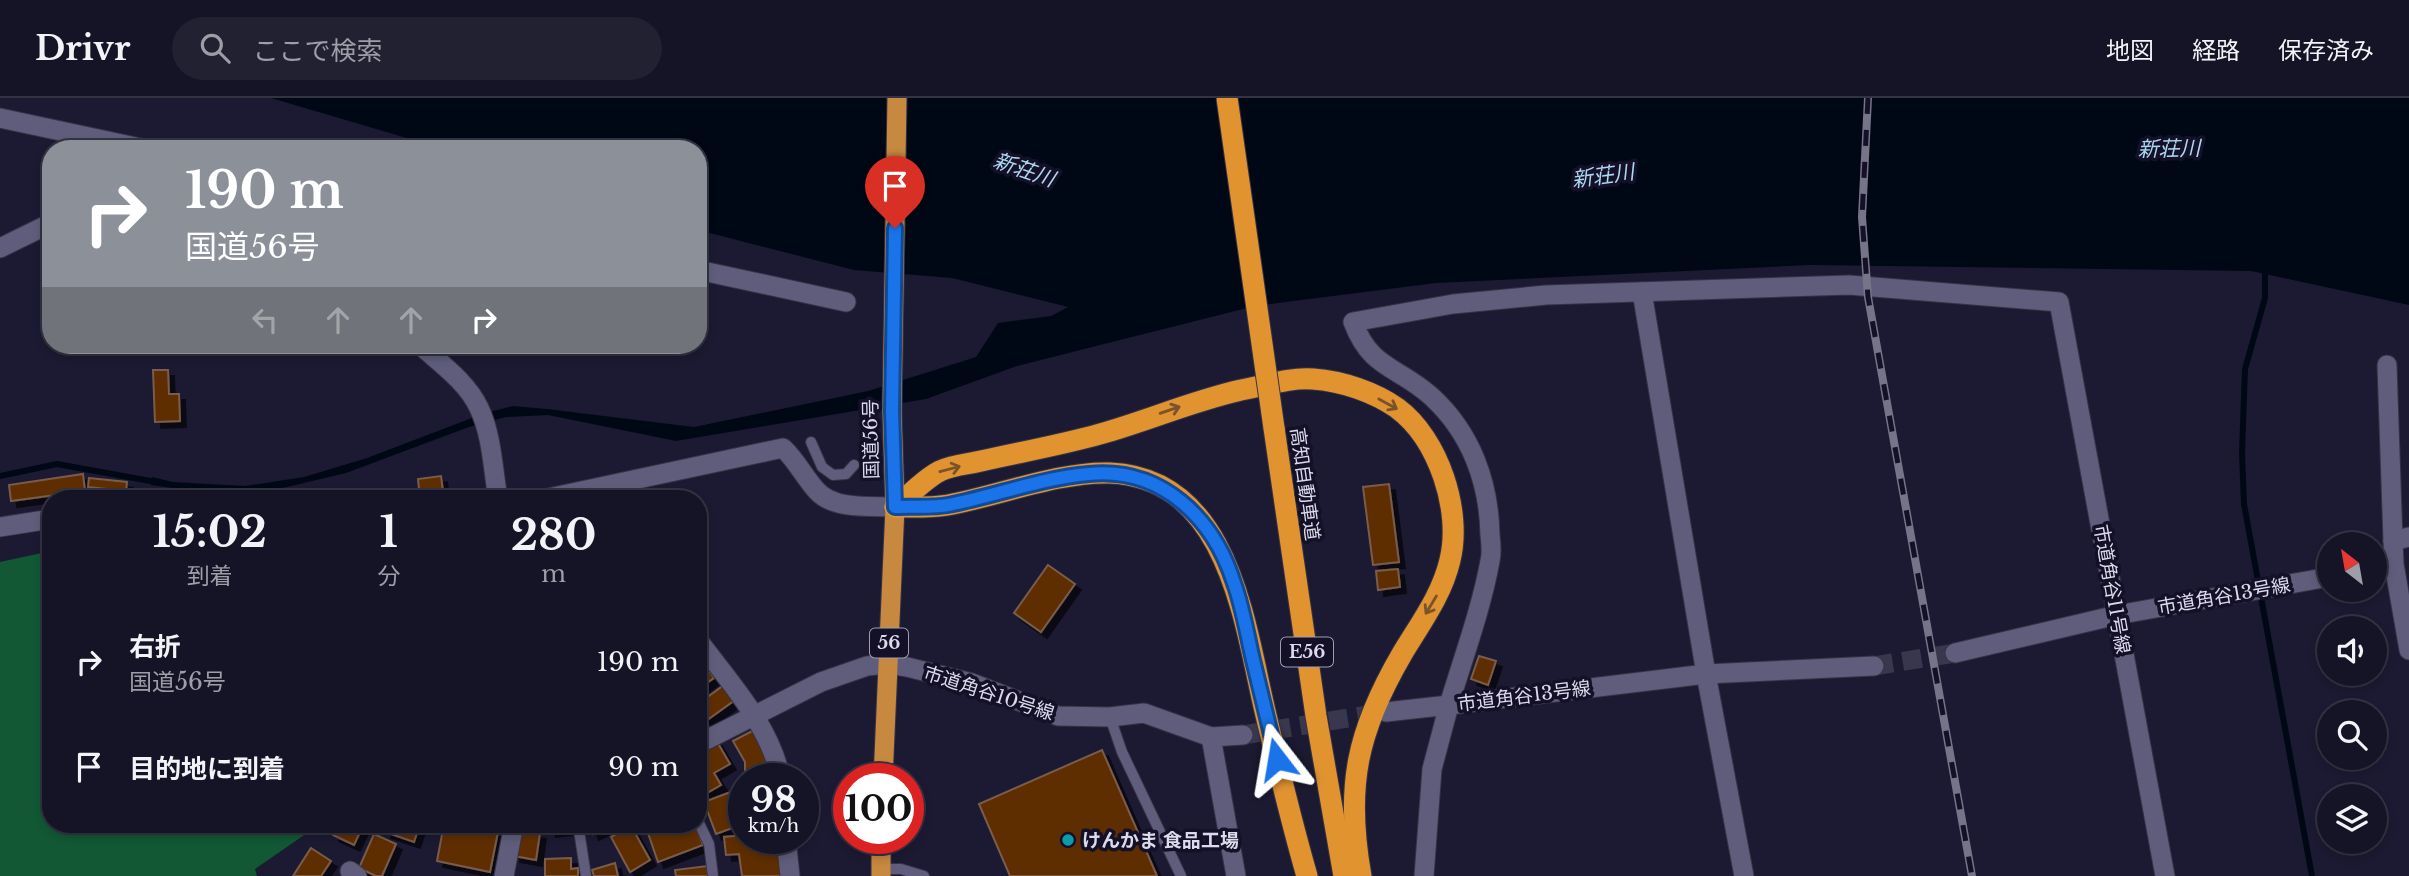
<!DOCTYPE html>
<html lang="ja">
<head>
<meta charset="utf-8">
<style>
	:root { --surface:#151426; --page:#222132; --text:#f1f3f6; --muted:#9d9ea7; --line:#343343 }
	body { margin:0; font-family:"Libre Baskerville","Noto Sans JP",serif; background:var(--page); color:var(--text); height:100vh; display:flex; flex-direction:column; font-size:26px; white-space:nowrap }
	* { box-sizing:border-box; margin:0 }
	p { font-size:23px; color:var(--muted) }
	.icon { flex:none; width:38px; height:38px; fill:none; stroke:currentColor; stroke-width:2; stroke-linecap:round; stroke-linejoin:round }
	.map { position:relative; flex:1; overflow:hidden }
	.side { position:absolute; left:42px; top:392px; width:665px; height:343px; display:flex; flex-direction:column; background:var(--surface); border-radius:28px; box-shadow:0 4px 10px #0003,0 0 0 2px var(--line) }
	.side>* { flex:none }
	.banner { position:absolute; left:42px; top:42px; width:665px; height:214px; border-radius:28px; box-shadow:0 4px 10px #0003,0 0 0 2px var(--line); background:#8c9099; color:#fff; overflow:hidden }
	.needle { width:46px; rotate:329deg }
	.buttons { position:absolute; left:2317px; top:434px; display:grid; gap:14px }
	.buttons a { display:grid; place-items:center; width:70px; height:70px; border-radius:50%; background:var(--surface); box-shadow:0 4px 10px #0003,0 0 0 2px var(--line); font-size:35px }
	.speed { position:absolute; left:728px; top:665px; display:flex; gap:14px; font-size:35px; font-weight:700; text-align:center }
	.speed>* { display:grid; place-content:center; width:91px; height:91px; border-radius:50%; background:var(--surface); box-shadow:0 4px 10px #0003,0 0 0 2px var(--line); line-height:1 }
	.speed small { font-size:18px; font-weight:400 }
	.speed .limit { border:10px solid #d22; background:#fff; color:#111 }
	.pin { position:absolute; display:grid; place-items:center; width:60px; height:60px; color:#fff; margin:-72px -30px; border-radius:50% 50% 50% 0; rotate:-45deg; box-shadow:0 0 7px #0007 }
	.pin .icon { rotate:45deg }
	.me { position:absolute; width:77px; margin:-38px; rotate:346deg; stroke-linejoin:round; filter:drop-shadow(0 0 5px #0008) }
	.turn { display:flex; align-items:center; gap:24px; height:147px; padding:0 28px; font-size:32px }
	.turn .icon { width:91px; height:91px; stroke-width:2.5 }
	.turn b { display:block; font-size:49px; line-height:60px }
	.lanes { display:flex; align-items:center; height:66px; padding:0 28px; background:#0003; justify-content:center; gap:35px; direction:ltr }
	.lanes .off { opacity:.35 }
	.eta { display:flex; justify-content:space-evenly; align-items:center; height:119px; text-align:center }
	.eta b { font-size:42px; font-weight:700; line-height:49px }
	ul { padding:0; list-style:none }
	li { display:flex; align-items:center; gap:21px; height:105px; padding:0 28px }
	li div { flex:1 }
	li b { display:block; font-size:26px }
	li em { font-style:normal }
	header { display:flex; align-items:center; gap:42px; box-sizing:border-box; height:98px; padding:0 35px; background:var(--surface); border-bottom:2px solid var(--line) }
	header strong { font-size:33px }
	nav { display:flex; gap:38px; margin-inline-start:auto; font-size:24px }
	.search { width:490px; height:63px; background:var(--page); display:flex; align-items:center; gap:18px; box-sizing:border-box; padding:0 24px; border-radius:38px; color:var(--muted); font-size:26px }
	.map>svg:first-child { display:block }
</style>
</head>
<body>
<header>
<strong>Drivr</strong>
<div class="search"><svg class="icon" aria-label="search" viewBox="0 0 24 24"><circle cx="10" cy="10" r="6"/><path d="M15 15l6 6"/></svg>ここで検索</div>
<nav><a>地図</a><a>経路</a><a>保存済み</a></nav>
</header>
<div class="map">
<svg width="2409" height="778" viewBox="0 0 2409 778">
	<defs>
		<filter id="shadow"><feDropShadow dx="6" dy="6" stdDeviation="0" flood-color="#0009"/></filter>
	</defs>
	<rect width="100%" height="100%" fill="#1c1a32"/>
	<path fill="#125835" d="M51,453V726H312L310,733L255,771L257,778H0V464Z"/>
	<path fill="#000815" d="M271,0H2409V207L2251,173L1811,167L1436,185L1255,208L1017,268L926,301L676,343L548,317L506,319L469,329L346,375L287,389L243,396H217L151,387L152,379L173,384L245,388L304,379L367,360L485,315L513,308L547,311L694,329L868,293L976,259L998,225L1051,218L1068,209L952,180L854,172L698,132V51H444Z"/>
	<g fill="none" stroke-linecap="round" stroke-linejoin="round">
		<g stroke="#000815" stroke-width="6">
			<path d="M2265,169V200L2245,271L2242,355L2244,406L2312,778"/>
			<path d="M0,378L57,366L156,384"/>
		</g>
	</g>
	<g fill="#5e2d00" stroke="#795c49" stroke-width="2" filter="url(#shadow)">
		<path d="M153,272H168L169,296H179L180,323L155,324Z"/>
		<path d="M83,376L85,393L11,403L9,387Z"/>
		<path d="M441,378L444,401H420L418,381Z"/>
		<path d="M89,380L127,384L126,393L88,389Z"/>
		<path d="M1389,386L1399,464L1373,467L1363,389Z"/>
		<path d="M1048,467L1075,486L1041,534L1014,515Z"/>
		<path d="M1398,471L1400,489L1378,492L1376,473Z"/>
		<path d="M698,556L714,580L698,591Z"/>
		<path d="M1479,558L1496,563L1488,587L1471,581Z"/>
		<path d="M724,587L735,602L706,623L698,613V606Z"/>
		<path d="M754,632L769,658L771,681H745V664L733,643Z"/>
		<path d="M716,642L730,666L714,675L721,687L700,699L698,666L702,664L698,652Z"/>
		<path d="M1102,652L1157,778H1010L979,706Z"/>
		<path d="M741,690L744,697V714L734,717L738,728L716,736L704,704Z"/>
		<path d="M339,726H354L362,730L354,747L333,737Z"/>
		<path d="M388,726H420L414,744L385,734Z"/>
		<path d="M444,726H456L498,734L490,774L437,763Z"/>
		<path d="M549,726H574V730L550,733Z"/>
		<path d="M589,726H613L593,736Z"/>
		<path d="M671,726H695L703,747L658,764L648,735Z"/>
		<path d="M631,728L650,762L630,774L611,739Z"/>
		<path d="M518,731L540,735L536,762L514,758Z"/>
		<path d="M374,736L396,746L382,778H376L359,770Z"/>
		<path d="M744,737V740H754L755,753L778,750L781,778H742L739,756L726,757L724,739Z"/>
		<path d="M757,740H774L775,742L758,745Z"/>
		<path d="M311,750L331,763L321,778H293Z"/>
		<path d="M571,760V771L578,770V778H545V761Z"/>
		<path d="M615,765L618,778H594L592,772Z"/>
		<path d="M707,768L708,778H676L675,772Z"/>
	</g>
	<g fill="none" stroke-linecap="round" stroke-linejoin="round">
		<g stroke="#39374e" stroke-width="19" stroke-dasharray="19 10" stroke-linecap="butt">
			<path d="M1874,568L1955,555"/>
			<path d="M1243,637L1386,614"/>
		</g>
		<defs>
			<g id="service">
				<path d="M811,344L822,369L833,377L846,376L854,367"/>
				<path d="M1110,619L1122,654L1181,778"/>
				<path d="M698,723L709,746L713,778"/>
				<path d="M578,726L586,778"/>
				<path d="M881,771H901L924,778"/>
			</g>
			<g id="minor">
				<path d="M0,20L145,51"/>
				<path d="M0,150L51,125"/>
				<path d="M698,172L846,204"/>
				<path d="M1642,194L1706,576L1744,778"/>
				<path d="M420,247C440,265 467,284 479,310C492,337 493,372 498,401"/>
				<path d="M2387,267L2393,443"/>
				<path d="M544,401L783,350C797,363 804,379 817,393C834,412 871,408 895,409"/>
				<path d="M0,429L51,421"/>
				<path d="M2409,439L2393,443L2394,466L2409,552"/>
				<path d="M698,542C730,585 770,627 781,681"/>
				<path d="M1955,555L2117,517L2329,479"/>
				<path d="M1874,568L1706,576L1449,607C1463,560 1481,512 1490,463C1492,455 1491,445 1490,437C1489,384 1471,335 1432,299C1398,268 1371,272 1353,224L1453,206L1546,197L1849,187L2059,204L2165,778"/>
				<path d="M1386,614L1449,607L1432,671L1424,778"/>
				<path d="M698,646L821,584L867,568L888,566L907,569L972,585L1058,618L1110,619L1144,615L1211,639"/>
				<path d="M786,740L790,778"/>
				<path d="M350,773L357,778"/>
				<path d="M504,778L514,726"/>
				<path d="M1236,778L1211,639L1243,637"/>
			</g>
			<g id="trunk">
				<path d="M883,681L895,409L892,313L897,0"/>
				<path d="M881,778V740"/>
			</g>
			<g id="motorway">
				<path d="M1274,330L1316,618L1344,778"/>
				<path d="M895,409C909,398 924,381 940,373C951,367 969,366 981,363C1021,354 1061,347 1100,336C1147,323 1192,303 1241,292C1264,288 1290,279 1313,281C1342,283 1374,294 1397,310C1439,341 1462,413 1450,462C1442,497 1420,526 1402,556C1357,633 1345,689 1361,778"/>
				<path d="M895,409C912,409 931,410 948,407C997,398 1061,373 1110,375C1229,380 1244,524 1265,613C1278,668 1291,723 1307,778"/>
			</g>
		</defs>
		<use href="#service" stroke="#363347" stroke-width="12"/>
		<use href="#minor" stroke="#363347" stroke-width="21"/>
		<use href="#trunk" stroke="#363347" stroke-width="21"/>
		<use href="#motorway" stroke="#363347" stroke-width="23"/>
		<use href="#service" stroke="#5f5d7b" stroke-width="10"/>
		<use href="#minor" stroke="#5f5d7b" stroke-width="19"/>
		<use href="#trunk" stroke="#c7883f" stroke-width="19"/>
		<use href="#motorway" stroke="#e19330" stroke-width="21"/>
		<defs>
			<path id="rail" d="M1868,0L1862,119L1868,199L1972,778"/>
		</defs>
		<use href="#rail" stroke="#757488" stroke-width="8"/>
		<use href="#rail" stroke="#141028" stroke-width="5" stroke-dasharray="16" stroke-linecap="butt"/>
		<defs>
			<path id="motorway-bridge" d="M1227,0L1274,330"/>
		</defs>
		<use href="#motorway-bridge" stroke="#363347" stroke-width="23" stroke-linecap="butt"/>
		<use href="#motorway-bridge" stroke="#e19330" stroke-width="21"/>
	</g>
	<defs><path id="oneway-shaft" d="M-6 0H5M1.5-3L5.5 0L1.5 3" fill="none" stroke-width="1.6" stroke-linecap="round" stroke-linejoin="round" transform="scale(1.75)"/></defs>
	<g stroke="#7a522c">
		<use href="#oneway-shaft" transform="translate(1388 306) rotate(29)"/>
		<use href="#oneway-shaft" transform="translate(1170 312) rotate(-19)"/>
		<use href="#oneway-shaft" transform="translate(950 371) rotate(-15)"/>
		<use href="#oneway-shaft" transform="translate(1431 507) rotate(121)"/>
	</g>
	<g fill="none" stroke-linecap="round" stroke-linejoin="round">
		<defs>
			<path id="route" d="M895,130L892,313L895,409C912,408 931,410 948,407C995,398 1041,380 1089,376C1161,369 1213,419 1234,485C1243,510 1247,536 1253,562C1261,595 1269,628 1277,661"/>
		</defs>
		<use href="#route" stroke="#114b97" stroke-width="18"/>
		<use href="#route" stroke="#1a73e8" stroke-width="12"/>
	</g>
	<circle fill="#0f9aa8" stroke="#141028" stroke-width="2.5" cx="1068" cy="742" r="7"/>
	<g text-anchor="middle" dominant-baseline="central" stroke-width="7" stroke-linejoin="round" paint-order="stroke">
		<g fill="#141028" stroke="#9f9eb1" stroke-width="2">
			<rect x="870" y="530.5" width="38" height="29" rx="5"/>
			<rect x="1281" y="539.5" width="52" height="29" rx="5"/>
		</g>
		<g font-size="18" font-weight="bold" fill="#dbdbec">
			<text x="889" y="545">56</text>
			<text x="1307" y="554">E56</text>
		</g>
		<g font-size="19" fill="#dbdbec" stroke="#141028">
			<text transform="translate(871 341) rotate(-91)">国道56号</text>
			<text transform="translate(1305 386) rotate(82)">高知自動車道</text>
			<text transform="translate(2112 491) rotate(80)">市道角谷11号線</text>
			<text transform="translate(2224 498) rotate(-10)">市道角谷13号線</text>
			<text transform="translate(989 595) rotate(18)">市道角谷10号線</text>
			<text transform="translate(1524 598) rotate(-7)">市道角谷13号線</text>
		</g>
		<g font-size="19" font-weight="bold" fill="#dbdbec" stroke="#141028" text-anchor="start">
			<text x="1082" y="742">けんかま 食品工場</text>
		</g>
		<g font-size="21" font-style="italic" fill="#aed7f1" stroke="#141028">
			<text transform="translate(2169 51) rotate(-1)">新荘川</text>
			<text transform="translate(1024 72) rotate(19)">新荘川</text>
			<text transform="translate(1603 78) rotate(-8)">新荘川</text>
		</g>
	</g>
</svg>
<div class="buttons">
<a><svg class="needle" viewBox="-14 -14 28 28"><path d="M0-13l5 13h-10z" fill="#e53935"/><path d="M0 13l5-13h-10z" fill="#9d9ea7"/></svg></a>
<a><svg class="icon" aria-label="sound" viewBox="0 0 24 24"><path d="M4 9h4l5-4v14l-5-4H4zM17 9q2 3 0 6"/></svg></a>
<a><svg class="icon" aria-label="search" viewBox="0 0 24 24"><circle cx="10" cy="10" r="6"/><path d="M15 15l6 6"/></svg></a>
<a><svg class="icon" aria-label="layers" viewBox="0 0 24 24"><path d="M12 4l9 5-9 5-9-5zM3 14l9 5 9-5"/></svg></a>
</div>
<div class="speed"><div>98<small>km/h</small></div><div class="limit">100</div></div>
<div class="pin" style="left:895px;top:130px;background:#d93025"><svg class="icon" aria-label="arrive" viewBox="0 0 24 24"><path d="M6 21V4h12l-3 4 3 4H6"/></svg></div>
<svg class="me" style="left:1277px;top:661px" viewBox="-20 -20 40 40"><path d="M0-17L14 15 0 8-14 15z" fill="#1a73e8" stroke="#fff" stroke-width="4"/></svg>
<div class="banner">
<div class="turn"><svg class="icon" aria-label="right" viewBox="0 0 24 24"><path d="M7 20v-9h11M14 6l5 5-5 5"/></svg><div><b>190 m</b>国道56号</div></div>
<div class="lanes"><svg class="icon off" aria-label="left" viewBox="0 0 24 24"><path d="M17 20v-9H6M10 6l-5 5 5 5"/></svg><svg class="icon off" aria-label="ahead" viewBox="0 0 24 24"><path d="M12 20V5M6 11l6-6 6 6"/></svg><svg class="icon off" aria-label="ahead" viewBox="0 0 24 24"><path d="M12 20V5M6 11l6-6 6 6"/></svg><svg class="icon" aria-label="right" viewBox="0 0 24 24"><path d="M7 20v-9h11M14 6l5 5-5 5"/></svg></div>
</div>
<section class="side">
<div class="eta">
<div><b>15:02</b><p>到着</p></div>
<div><b>1</b><p>分</p></div>
<div><b>280</b><p>m</p></div>
</div>
<ul>
<li><svg class="icon" aria-label="right" viewBox="0 0 24 24"><path d="M7 20v-9h11M14 6l5 5-5 5"/></svg><div><b>右折</b><p>国道56号</p></div><em>190 m</em></li>
<li><svg class="icon" aria-label="arrive" viewBox="0 0 24 24"><path d="M6 21V4h12l-3 4 3 4H6"/></svg><div><b>目的地に到着</b></div><em>90 m</em></li>
</ul>
</section>
</div>
</body>
</html>
